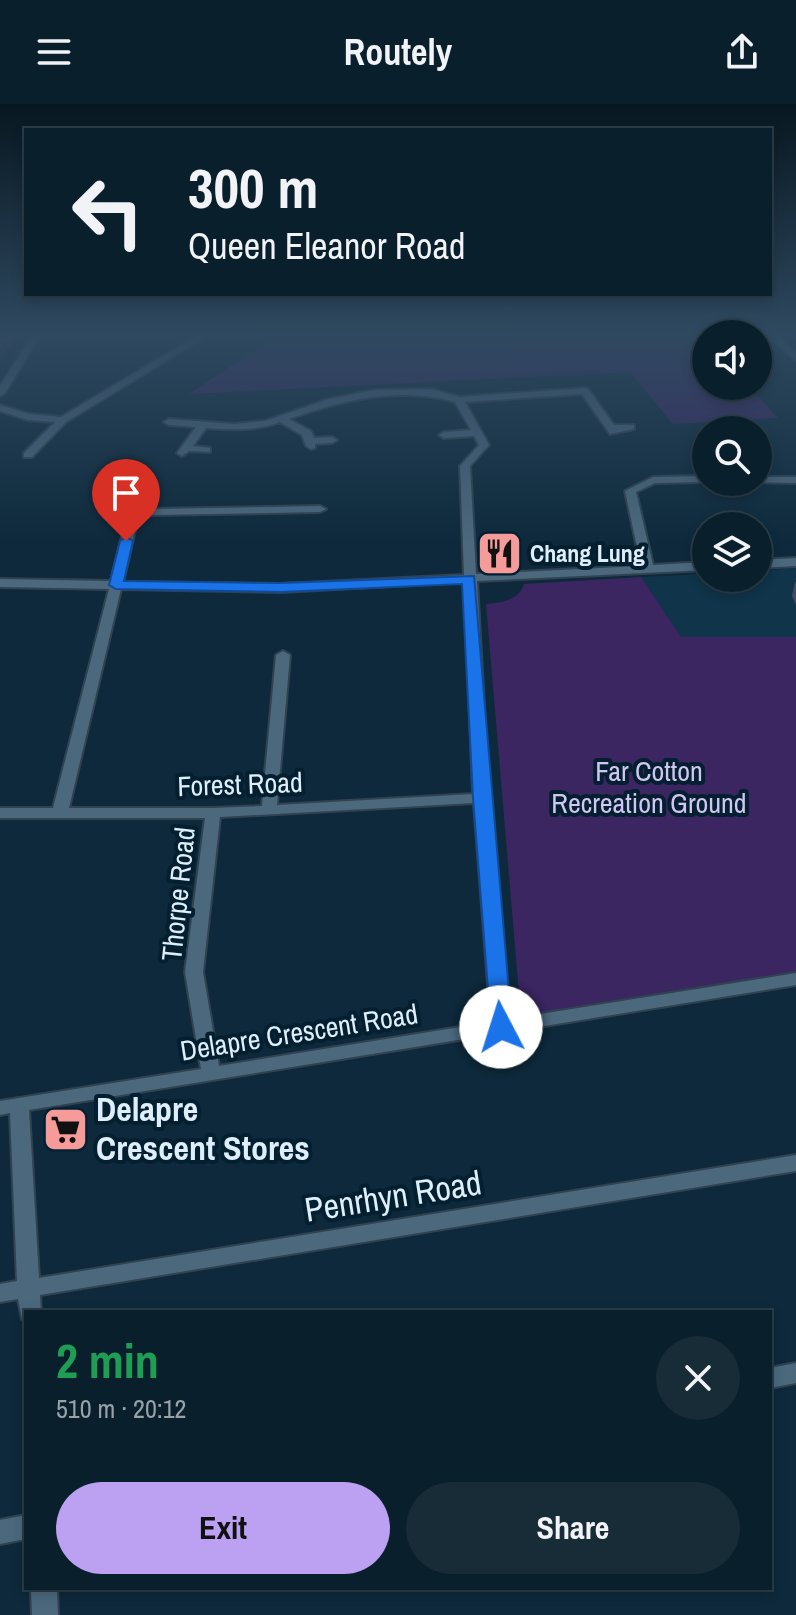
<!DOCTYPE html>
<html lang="en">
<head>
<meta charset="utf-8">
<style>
	:root { --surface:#0a1f2c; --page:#182c38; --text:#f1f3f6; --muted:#99a2a9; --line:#2a3d48; --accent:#bca0f2 }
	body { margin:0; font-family:"Archivo Narrow",sans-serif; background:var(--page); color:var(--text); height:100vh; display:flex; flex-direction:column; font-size:30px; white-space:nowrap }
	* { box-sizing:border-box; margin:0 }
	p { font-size:26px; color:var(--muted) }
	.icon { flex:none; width:44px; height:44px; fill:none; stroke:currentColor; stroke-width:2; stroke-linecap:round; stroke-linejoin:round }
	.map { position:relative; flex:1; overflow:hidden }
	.details { position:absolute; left:24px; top:1206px; width:748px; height:280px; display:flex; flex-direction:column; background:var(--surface); border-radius:0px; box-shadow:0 4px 12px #0003,0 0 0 2px var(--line) }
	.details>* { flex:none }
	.guide { position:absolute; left:24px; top:24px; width:748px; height:168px; border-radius:0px; box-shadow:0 4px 12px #0003,0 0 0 2px var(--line); background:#0a1f2c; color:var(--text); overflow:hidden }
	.controls { position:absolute; left:692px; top:216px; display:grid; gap:16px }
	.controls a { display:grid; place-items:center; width:80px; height:80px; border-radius:50%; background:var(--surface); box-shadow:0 4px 12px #0003,0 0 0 2px var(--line); font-size:40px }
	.pin { position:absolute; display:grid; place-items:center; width:68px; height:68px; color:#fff; margin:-82px -34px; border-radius:50% 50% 50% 0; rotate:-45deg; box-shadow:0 0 8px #0007 }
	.pin .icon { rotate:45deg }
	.me { position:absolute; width:88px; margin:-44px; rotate:355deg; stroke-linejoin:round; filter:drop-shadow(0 0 6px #0008) }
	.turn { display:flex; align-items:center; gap:28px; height:168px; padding:0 32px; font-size:36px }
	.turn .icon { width:104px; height:104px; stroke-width:2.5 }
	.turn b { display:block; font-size:56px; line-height:68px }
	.round { display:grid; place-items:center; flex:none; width:84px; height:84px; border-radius:42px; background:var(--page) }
	.overview { display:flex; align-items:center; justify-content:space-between; height:136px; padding:0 32px }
	h1 { font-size:48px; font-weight:700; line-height:60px; color:#1e9e55 }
	.cta { display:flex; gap:16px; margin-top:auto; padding:16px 32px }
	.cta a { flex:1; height:92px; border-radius:48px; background:var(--accent); color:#111; font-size:32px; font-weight:700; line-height:92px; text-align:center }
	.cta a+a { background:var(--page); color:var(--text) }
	header { display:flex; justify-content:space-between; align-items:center; height:104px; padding:0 32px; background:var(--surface); font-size:36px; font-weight:700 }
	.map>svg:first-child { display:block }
</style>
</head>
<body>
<header><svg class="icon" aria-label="menu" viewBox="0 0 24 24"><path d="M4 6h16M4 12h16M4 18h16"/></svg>Routely<svg class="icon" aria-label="share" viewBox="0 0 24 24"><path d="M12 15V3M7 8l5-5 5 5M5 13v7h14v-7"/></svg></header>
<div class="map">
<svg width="796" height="1511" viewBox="0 0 796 1511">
	<rect width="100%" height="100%" fill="#0d293b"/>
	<path fill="#10344a" d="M796,464V533H681L641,473L706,470V474H758V467Z"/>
	<g fill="#3b2662">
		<path d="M279,230L702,233L706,238V282H748L778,314L673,320L630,268L189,290Z"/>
		<path d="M641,473L681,533H796V869L521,913L486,500C501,498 519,497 524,480Z"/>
	</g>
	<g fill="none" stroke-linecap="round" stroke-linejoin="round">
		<defs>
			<g id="minor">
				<path d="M33,230H41L5,289L0,292V282Z"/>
				<path d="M200,230H210L66,318L32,353H24V349L55,318L28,316L0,307V301L29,310L61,313Z"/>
				<path d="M767,230H776L796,249V257Z"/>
				<path d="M585,284L588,285L614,321H634V325L610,330L582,290L465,298L489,341L470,362L476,470L641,462L625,387L653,373L706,372V378L655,379L636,388L653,461L706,458V466L477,477L489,694L509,915L796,869V881L29,1006L39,1174L796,1051V1067L40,1191L41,1208H26V1216L22,1215L18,1195L0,1198V1180L17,1177L10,1009L0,1011V997L201,965L185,868L205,714H0V704H53L109,485L0,483V475L111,477L126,416L113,411C123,397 135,398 150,402L152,405L320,402L326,405L320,408L151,411L137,418L123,478L281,480L464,471L460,362L479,341L474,332L444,334L439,331L444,328L471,326L455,298C399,282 343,296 289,315L311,327L314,334L332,333L337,336L332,339L315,340V344L311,345L306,342L302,331L280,318C256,327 231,326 206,324L193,342L210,344V348L189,347L182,352L177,349L196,323L169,321L164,318L169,315L234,320L265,317L329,295L375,286L431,285L459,293ZM133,405L142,407H143L134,411L126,409ZM465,478L473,690L277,701L290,551L283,547L276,551L262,702L213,704H69L121,485L281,488ZM474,699L491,918L219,962L203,868L220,713Z"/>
				<path d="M758,373H796V379L754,378H758Z"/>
				<path d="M796,454V462L758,464V456Z"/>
				<path d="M796,1259V1279L770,1284V1264Z"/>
				<path d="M26,1411V1435L0,1440V1416Z"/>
				<path d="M31,1484H57L58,1511H32Z"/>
			</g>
		</defs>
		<use href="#minor" stroke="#314251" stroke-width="4"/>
		<use href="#minor" fill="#4b687d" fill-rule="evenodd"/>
	</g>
	<g fill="#404a63">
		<path d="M0,230H15L16,237L11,244H6V245L0,254Z"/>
		<path d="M795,478H796V501L792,492Z"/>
	</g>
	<g fill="#24364c">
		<path d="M15,230L16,237L11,244L10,236Z"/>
		<path d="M5,238L6,245L0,254V245Z"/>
	</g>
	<path fill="#515c74" stroke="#677389" stroke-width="2" d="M0,230H15L10,236H0Z"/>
	<linearGradient id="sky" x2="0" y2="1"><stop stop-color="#071720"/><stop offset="0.52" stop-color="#2f4960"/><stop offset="1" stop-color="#2f4960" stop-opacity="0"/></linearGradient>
	<rect width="796" height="441" fill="url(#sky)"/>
	<path fill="#1a73e8" stroke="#114b97" stroke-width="2" d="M126,433L133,437L124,477L281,479L474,472L512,923L509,928H494L491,923L473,694L462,480L281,488L116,485L109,481L120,437Z"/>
	<defs>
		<symbol id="restaurant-square" viewBox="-11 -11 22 22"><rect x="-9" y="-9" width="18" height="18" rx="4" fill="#f59b99" stroke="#031f30"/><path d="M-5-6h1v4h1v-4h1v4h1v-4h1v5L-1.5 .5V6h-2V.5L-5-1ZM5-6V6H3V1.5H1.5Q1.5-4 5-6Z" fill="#111"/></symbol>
		<symbol id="supermarket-square" viewBox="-11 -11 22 22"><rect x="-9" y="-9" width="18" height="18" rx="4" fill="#f59b99" stroke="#031f30"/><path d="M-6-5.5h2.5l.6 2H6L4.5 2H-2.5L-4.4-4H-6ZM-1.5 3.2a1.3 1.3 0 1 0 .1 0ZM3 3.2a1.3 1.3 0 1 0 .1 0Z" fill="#111"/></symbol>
	</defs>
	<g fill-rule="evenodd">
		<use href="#restaurant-square" x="474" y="424" width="51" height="51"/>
		<use href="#supermarket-square" x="40" y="1000" width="51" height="51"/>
	</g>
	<g text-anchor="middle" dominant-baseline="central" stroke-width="8" stroke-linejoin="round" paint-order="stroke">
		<g font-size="24" font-weight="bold" fill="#deeefa" stroke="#031f30" text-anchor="start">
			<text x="530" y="449">Chang Lung</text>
		</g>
		<g font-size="28" fill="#d1c6f2" stroke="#031f30">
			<text x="649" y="667">Far Cotton<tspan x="649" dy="32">Recreation Ground</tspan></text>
		</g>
		<g font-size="28" fill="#deeefa" stroke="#031f30">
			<text transform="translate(240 680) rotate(-2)">Forest Road</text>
			<text transform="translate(178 790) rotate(-84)">Thorpe Road</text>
			<text transform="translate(299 928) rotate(-9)">Delapre Crescent Road</text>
		</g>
		<g font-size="34" font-weight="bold" fill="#deeefa" stroke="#031f30" text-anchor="start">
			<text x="96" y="1005">Delapre<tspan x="96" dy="39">Crescent Stores</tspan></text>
		</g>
		<g font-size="34" fill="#deeefa" stroke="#031f30">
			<text transform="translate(393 1092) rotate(-9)">Penrhyn Road</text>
		</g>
	</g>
</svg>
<div class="controls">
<a><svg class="icon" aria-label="sound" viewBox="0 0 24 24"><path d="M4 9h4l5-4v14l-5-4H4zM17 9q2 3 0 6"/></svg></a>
<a><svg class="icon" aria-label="search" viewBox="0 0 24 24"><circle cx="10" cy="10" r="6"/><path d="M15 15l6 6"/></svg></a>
<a><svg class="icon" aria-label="layers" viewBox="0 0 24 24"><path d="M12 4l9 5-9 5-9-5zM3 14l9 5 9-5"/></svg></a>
</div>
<div class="pin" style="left:126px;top:437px;background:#d93025"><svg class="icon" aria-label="arrive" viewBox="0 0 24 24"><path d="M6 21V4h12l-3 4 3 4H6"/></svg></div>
<svg class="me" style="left:501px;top:923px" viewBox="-20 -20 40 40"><circle r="19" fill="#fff"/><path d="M0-13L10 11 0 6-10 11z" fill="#1a73e8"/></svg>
<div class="guide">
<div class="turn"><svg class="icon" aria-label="left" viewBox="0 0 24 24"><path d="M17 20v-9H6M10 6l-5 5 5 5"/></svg><div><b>300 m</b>Queen Eleanor Road</div></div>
</div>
<section class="details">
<div class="overview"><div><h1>2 min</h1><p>510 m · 20:12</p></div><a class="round"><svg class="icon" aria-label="close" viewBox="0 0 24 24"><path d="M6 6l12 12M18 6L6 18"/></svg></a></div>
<div class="cta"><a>Exit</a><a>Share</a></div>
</section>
</div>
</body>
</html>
